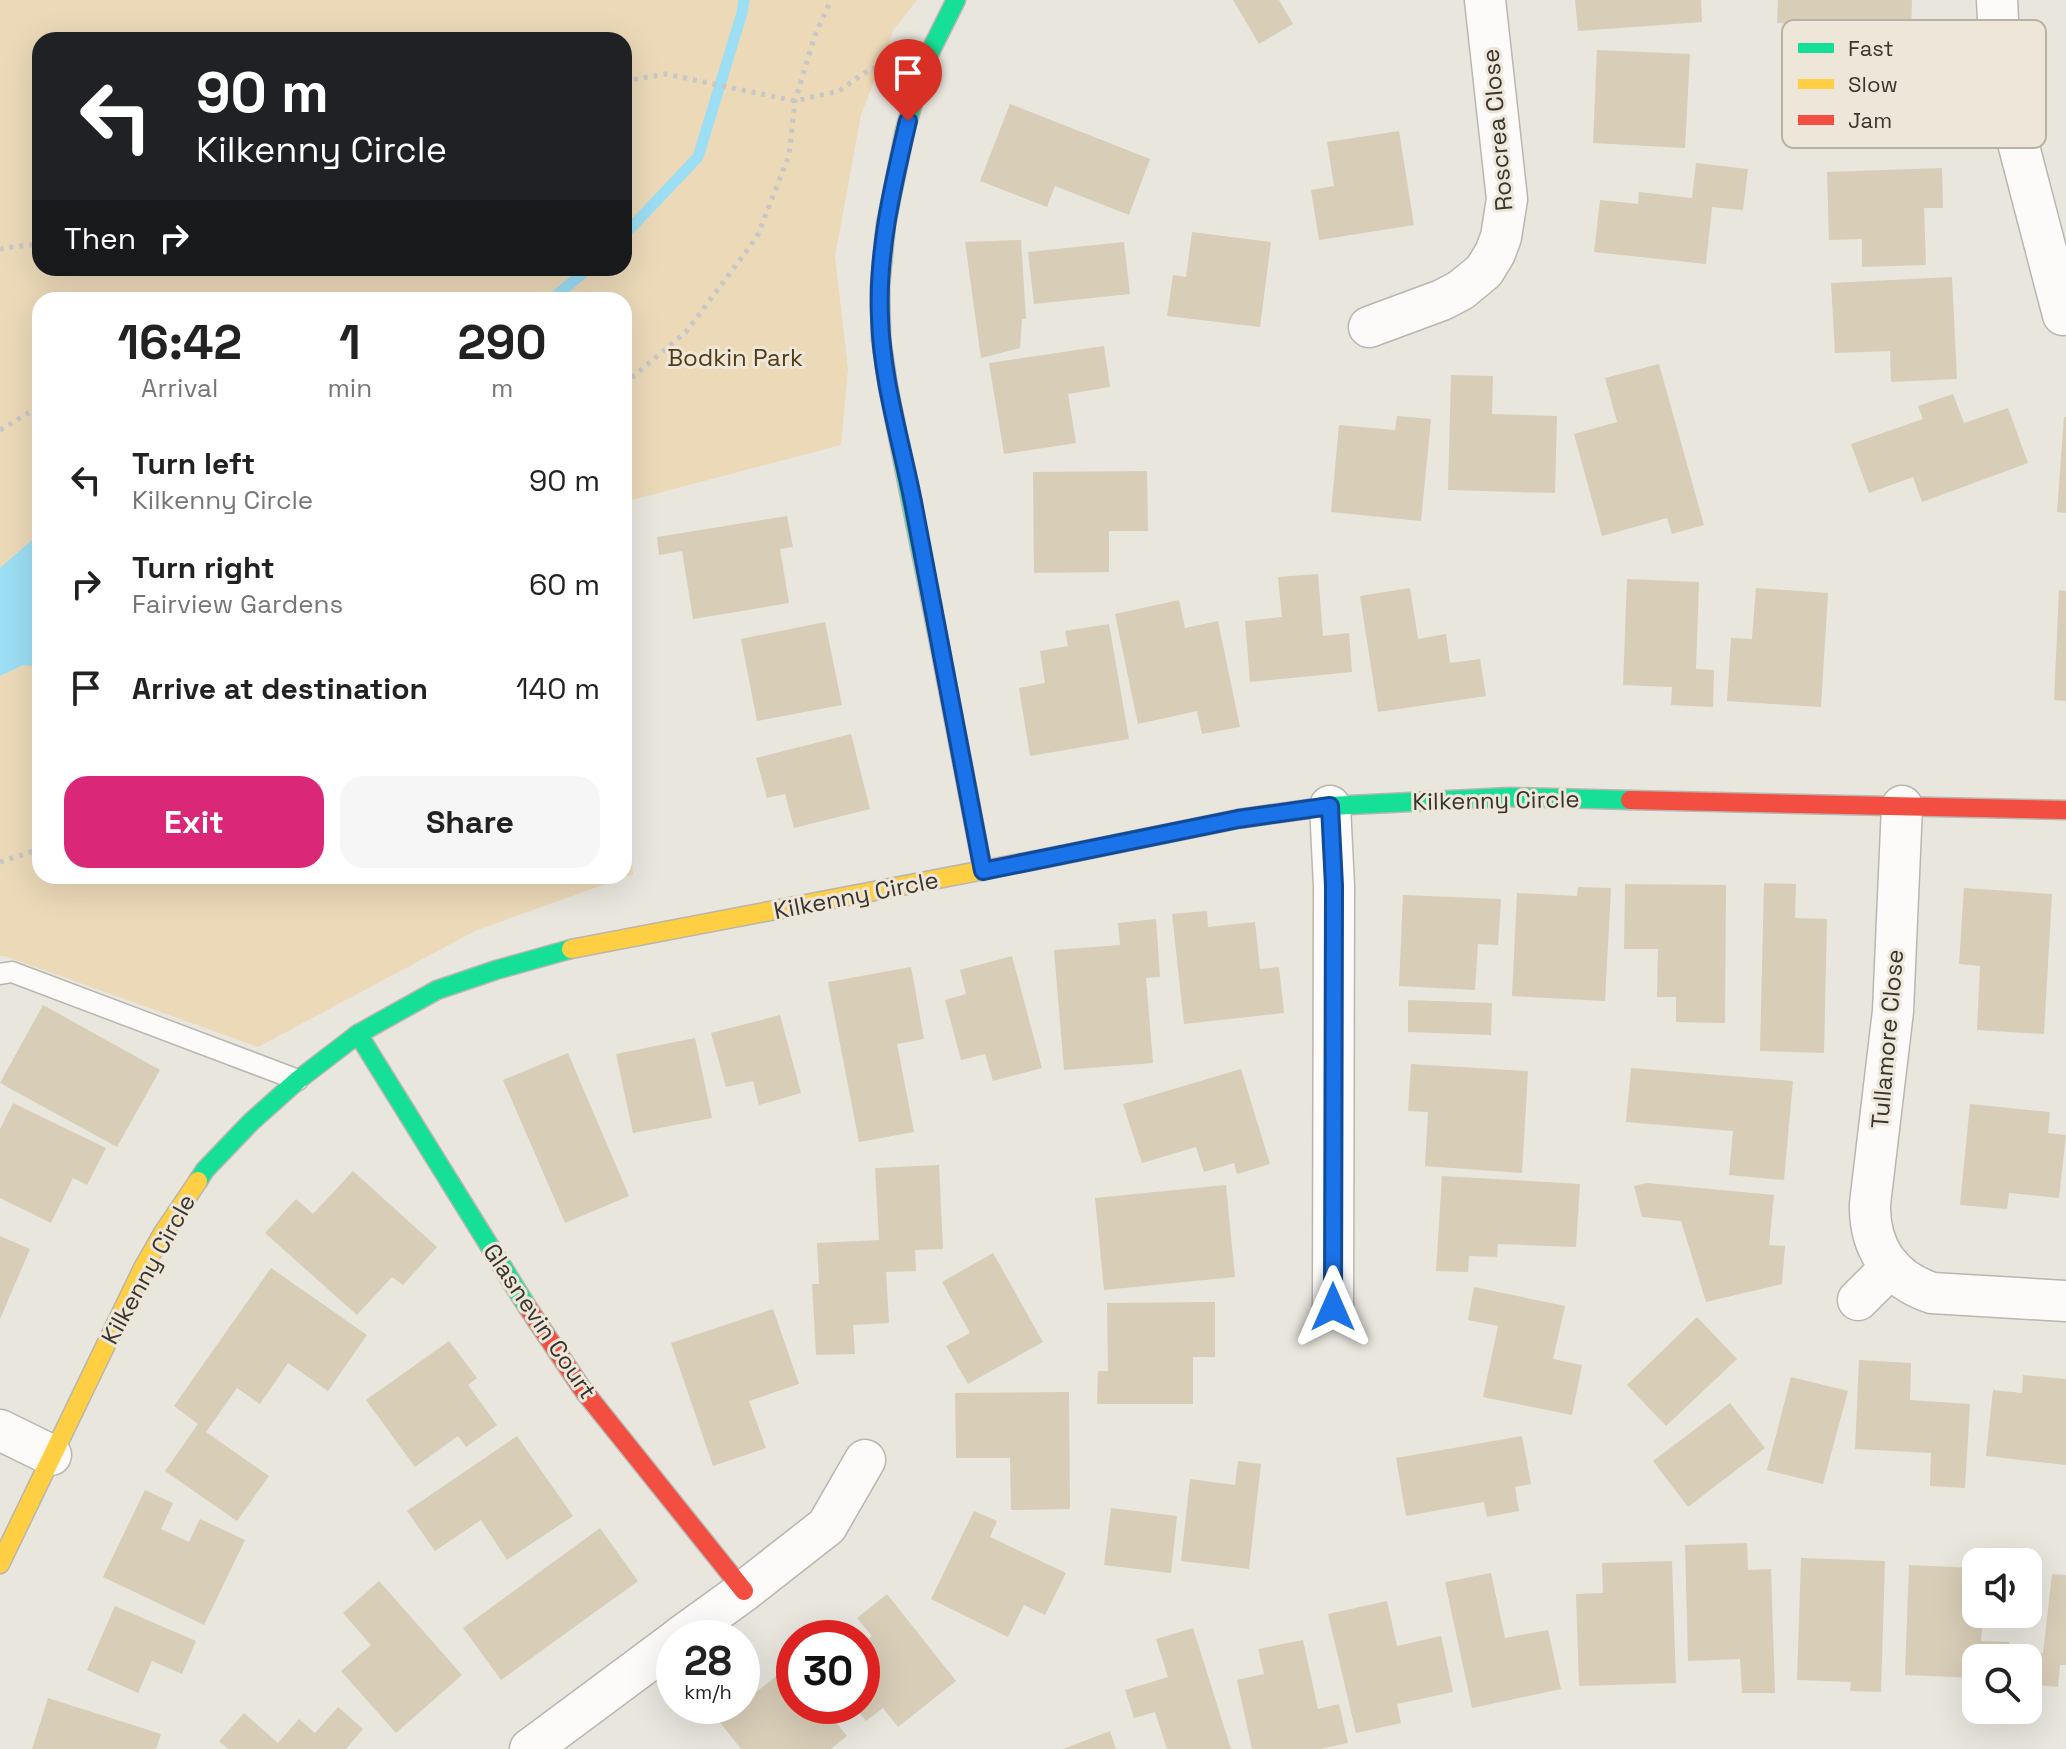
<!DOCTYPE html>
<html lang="en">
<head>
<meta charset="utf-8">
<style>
	:root { --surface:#fff; --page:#f6f6f6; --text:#222; --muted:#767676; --accent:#db2777 }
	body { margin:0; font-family:"Space Grotesk",sans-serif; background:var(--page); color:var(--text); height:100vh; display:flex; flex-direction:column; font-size:30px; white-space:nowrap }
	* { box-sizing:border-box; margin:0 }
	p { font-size:26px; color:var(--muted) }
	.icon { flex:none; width:44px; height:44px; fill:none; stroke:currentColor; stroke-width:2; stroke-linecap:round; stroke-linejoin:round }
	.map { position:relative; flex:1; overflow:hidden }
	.drawer { position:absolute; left:32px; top:292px; width:600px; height:592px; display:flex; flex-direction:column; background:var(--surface); border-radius:24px; box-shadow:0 8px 32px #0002 }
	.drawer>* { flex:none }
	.hud { position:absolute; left:32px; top:32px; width:600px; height:244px; border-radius:24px; box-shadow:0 8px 32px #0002; background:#202124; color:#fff; overflow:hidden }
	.tools { position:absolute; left:1962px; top:1548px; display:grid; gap:16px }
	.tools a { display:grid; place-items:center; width:80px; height:80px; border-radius:16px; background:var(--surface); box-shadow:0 8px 32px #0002; font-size:40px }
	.speed { position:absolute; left:656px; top:1620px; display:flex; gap:16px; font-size:40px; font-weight:700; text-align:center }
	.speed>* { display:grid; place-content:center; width:104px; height:104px; border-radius:50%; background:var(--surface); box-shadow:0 8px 32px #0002; line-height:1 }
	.speed small { font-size:20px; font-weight:400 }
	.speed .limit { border:12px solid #d22; background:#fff; color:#111 }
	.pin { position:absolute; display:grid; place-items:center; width:68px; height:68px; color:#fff; margin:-82px -34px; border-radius:50% 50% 50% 0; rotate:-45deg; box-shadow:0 0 8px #0007 }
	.pin .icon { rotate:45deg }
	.me { position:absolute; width:88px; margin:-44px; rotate:0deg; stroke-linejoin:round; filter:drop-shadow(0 0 6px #0008) }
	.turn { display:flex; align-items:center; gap:28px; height:168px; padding:0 32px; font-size:36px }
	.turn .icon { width:104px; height:104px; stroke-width:2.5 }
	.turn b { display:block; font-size:56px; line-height:68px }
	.then { display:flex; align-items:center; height:76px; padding:0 32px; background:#0003; gap:16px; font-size:30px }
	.eta { display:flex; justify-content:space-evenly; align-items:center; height:136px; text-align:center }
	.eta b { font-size:48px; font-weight:700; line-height:56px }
	.cta { display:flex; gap:16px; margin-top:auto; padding:16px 32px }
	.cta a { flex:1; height:92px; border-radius:24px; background:var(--accent); color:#fff; font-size:32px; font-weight:700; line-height:92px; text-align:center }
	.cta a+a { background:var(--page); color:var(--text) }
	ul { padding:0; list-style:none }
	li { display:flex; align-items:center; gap:24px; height:104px; padding:0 32px }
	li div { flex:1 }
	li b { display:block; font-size:30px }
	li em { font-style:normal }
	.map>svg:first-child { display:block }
</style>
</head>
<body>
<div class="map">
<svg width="2066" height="1749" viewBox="0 0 2066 1749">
	<rect width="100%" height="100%" fill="#e9e6de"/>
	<path fill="#ebd9b8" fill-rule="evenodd" d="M0,0H917L894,29L861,115L835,256L848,369L841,445L624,502V300H40V876H624V721L633,874L475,931L258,1047L5,956H0ZM40,40H624V268H40Z"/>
	<path fill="#9cdef4" d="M40,533V667L23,665L0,676V568Z"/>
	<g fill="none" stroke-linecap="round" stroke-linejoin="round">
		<g stroke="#9cdef4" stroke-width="11">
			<path d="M624,235L698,157L742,13L744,0"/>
			<path d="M551,300L589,268"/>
		</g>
	</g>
	<g fill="#d8cdb7">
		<path d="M1233,0H1279L1293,24L1259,44Z"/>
		<path d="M1575,0H1701L1702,22L1578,31Z"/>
		<path d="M1778,0H1912L1911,29L1777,23Z"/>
		<path d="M1597,50L1690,54L1685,148L1593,143Z"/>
		<path d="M1010,104L1150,159L1129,215L1055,186L1047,207L980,181Z"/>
		<path d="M1399,131L1414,225L1319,240L1311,190L1334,186L1327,142Z"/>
		<path d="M1696,163L1748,169L1743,210L1712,207L1706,264L1594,252L1600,200L1638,204L1639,192L1692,198Z"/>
		<path d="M1942,168L1943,208H1924L1926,265L1862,267V239L1829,240L1827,172Z"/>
		<path d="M1192,232L1271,242L1260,327L1167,316L1173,275L1186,277Z"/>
		<path d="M1021,240L1026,319H1022L1020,348L981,358L965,242Z"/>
		<path d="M1124,242L1130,294L1034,304L1028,252Z"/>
		<path d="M1952,277L1957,379L1891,382L1890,351L1835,353L1831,283Z"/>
		<path d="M1104,346L1110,387L1068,394L1076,443L1004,454L989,363Z"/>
		<path d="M1659,364L1704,525L1672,534L1667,518L1602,536L1574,434L1617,422L1605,378Z"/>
		<path d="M1451,375L1493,376L1492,414L1557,416L1555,493L1448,490Z"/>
		<path d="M1953,394L1964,423L2008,408L2028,463L1922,502L1913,477L1869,493L1851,444L1923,419L1918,406Z"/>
		<path d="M1397,416L1431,419L1421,521L1331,512L1339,425L1395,430Z"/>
		<path d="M2064,417H2066V513L2057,512Z"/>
		<path d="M1147,471L1148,531H1109V572L1034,573L1033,472Z"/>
		<path d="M787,516L793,547L780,549L789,603L693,619L682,551L659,555L657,537Z"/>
		<path d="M1318,574L1323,636L1349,633L1352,672L1250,682L1245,621L1282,617L1278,577Z"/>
		<path d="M1627,579L1699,582L1696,669L1714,670L1713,707L1671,705L1672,687L1623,685Z"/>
		<path d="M1410,588L1418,639L1446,634L1450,663L1480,659L1486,696L1378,712L1360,596Z"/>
		<path d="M1756,588L1828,593L1821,707L1727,701L1731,638L1752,639Z"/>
		<path d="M2059,590L2066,591V701L2054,700Z"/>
		<path d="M1179,600L1185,628L1218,621L1240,727L1202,734L1197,711L1138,724L1115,614Z"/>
		<path d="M825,622L842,705L757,721L741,639Z"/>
		<path d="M1109,624L1129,739L1030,756L1019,688L1045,683L1040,651L1068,646L1065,631Z"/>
		<path d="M851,734L870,809L794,828L785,794L767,798L756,758Z"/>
		<path d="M1764,883L1796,884L1795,918L1827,919L1824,1053L1760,1051Z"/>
		<path d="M1625,884L1726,885L1725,1023L1676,1022V997H1657L1658,949H1624Z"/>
		<path d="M1578,887L1611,888L1605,1001L1512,996L1517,893L1577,896Z"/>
		<path d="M1964,888L2052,894L2044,1034L1977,1030L1980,966L1959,964Z"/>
		<path d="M1403,895L1501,899L1498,945L1478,944L1475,990L1399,986Z"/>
		<path d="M1207,911L1208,927L1255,922L1260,969L1279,967L1284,1013L1184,1024L1172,914Z"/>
		<path d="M1156,919L1160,977L1146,978L1153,1063L1064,1070L1054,950L1120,945L1118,923Z"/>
		<path d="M1012,956L1042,1068L993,1081L985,1054L961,1060L945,1000L966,994L960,970Z"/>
		<path d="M911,967L924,1039L897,1044L914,1132L859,1142L828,982Z"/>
		<path d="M1408,1000L1492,1003L1491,1035L1408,1032Z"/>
		<path d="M43,1005L160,1070L117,1147L0,1083Z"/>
		<path d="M780,1015L801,1093L759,1105L753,1081L726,1087L711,1033Z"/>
		<path d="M695,1038L712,1118L633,1133L616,1054Z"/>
		<path d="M568,1053L629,1196L565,1223L503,1080Z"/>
		<path d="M1411,1064L1528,1071L1522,1173L1425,1166L1428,1112L1408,1111Z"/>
		<path d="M1631,1068L1793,1081L1784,1180L1729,1175L1733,1131L1626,1122Z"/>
		<path d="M1241,1069L1270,1164L1237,1174L1234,1163L1204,1172L1196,1147L1142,1163L1123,1104Z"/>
		<path d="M13,1103L106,1148L87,1185L73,1178L51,1223L0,1198V1129Z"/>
		<path d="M1970,1104L2050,1112L2048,1133L2066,1135L2059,1198L2009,1193L2007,1209L1960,1205Z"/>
		<path d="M939,1165L943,1249L915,1250L916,1271L886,1272L889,1323L853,1325L855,1354L816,1355L812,1284H819L817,1243L879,1240L875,1168Z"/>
		<path d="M353,1171L437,1247L403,1285L392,1277L357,1315L265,1233L296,1199L313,1214Z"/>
		<path d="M1442,1176L1580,1184L1576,1247L1498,1244L1497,1257L1469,1256L1468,1272L1436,1271Z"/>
		<path d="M1647,1183L1774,1195L1769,1245L1785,1246L1782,1284L1706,1302L1681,1221L1642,1217L1634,1186Z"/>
		<path d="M1226,1185L1235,1277L1104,1290L1095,1198Z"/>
		<path d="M0,1236L30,1249L0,1319Z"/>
		<path d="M993,1253L1043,1342L968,1384L946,1346L970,1333L942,1282Z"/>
		<path d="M271,1268L367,1335L328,1391L288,1363L260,1404L237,1388L206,1432L269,1476L237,1521L165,1471L198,1424L174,1406Z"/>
		<path d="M1474,1287L1565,1306L1553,1359L1582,1365L1572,1415L1483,1397L1498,1326L1468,1320Z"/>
		<path d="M1215,1302V1357H1193V1404H1097L1098,1371H1108L1107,1303Z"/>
		<path d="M773,1309L799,1384L749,1401L766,1448L713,1466L671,1343Z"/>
		<path d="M1697,1317L1737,1359L1666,1426L1627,1385Z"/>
		<path d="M449,1341L477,1378L468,1385L497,1425L466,1447L458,1436L415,1467L366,1400Z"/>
		<path d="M1859,1360L1911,1363L1910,1400L1970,1404L1965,1488L1930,1486L1931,1453L1855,1449Z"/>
		<path d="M2023,1375L2066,1379V1465L1986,1456L1993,1390L2022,1393Z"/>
		<path d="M1791,1377L1848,1391L1823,1484L1767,1470Z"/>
		<path d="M1069,1392L1070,1509L1011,1510L1010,1458H956L955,1393Z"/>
		<path d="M1730,1403L1765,1448L1688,1507L1653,1461Z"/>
		<path d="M517,1436L573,1516L507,1560L481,1520L435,1551L407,1511Z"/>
		<path d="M1522,1436L1531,1484L1515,1487L1519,1511L1487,1517L1484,1502L1406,1516L1396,1458Z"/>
		<path d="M1238,1461L1261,1464L1249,1569L1181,1561L1190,1479L1235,1485Z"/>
		<path d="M145,1490L173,1503L161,1529L189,1542L200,1519L245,1540L204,1625L103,1577Z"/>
		<path d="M1111,1508L1177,1516L1171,1573L1104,1565Z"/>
		<path d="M974,1511L997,1521L990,1537L1066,1573L1045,1615L1024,1605L1008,1637L931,1599Z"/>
		<path d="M600,1528L638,1581L501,1680L463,1628Z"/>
		<path d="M1747,1543L1748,1570L1771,1569L1775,1693H1742L1740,1659L1688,1661L1685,1545Z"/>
		<path d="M1801,1558L1885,1561L1881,1692L1850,1691L1851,1682L1797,1680Z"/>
		<path d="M1672,1561L1676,1683L1579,1686L1576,1594L1603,1593L1602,1563Z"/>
		<path d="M1909,1565L1976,1568V1614H1983L1981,1641L2009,1642L2008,1658H1976V1678L1905,1675Z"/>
		<path d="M1491,1573L1505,1638L1548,1630L1561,1689L1472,1708L1445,1582Z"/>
		<path d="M2052,1574L2066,1575V1665H2060L2058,1687L2028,1684V1658H2021L2022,1650L2043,1653Z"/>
		<path d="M379,1581L462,1675L396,1733L341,1671L371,1645L343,1613Z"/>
		<path d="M887,1594L956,1681L898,1727L883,1708L866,1721L854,1706H862V1644L872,1636L857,1618Z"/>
		<path d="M1387,1601L1397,1646L1441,1636L1453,1692L1397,1704L1401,1723L1356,1733L1328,1614Z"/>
		<path d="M115,1606L196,1641L182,1674L152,1661L138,1693L87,1670Z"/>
		<path d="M1193,1628L1231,1749H1167L1155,1712L1134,1718L1125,1690L1168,1677L1156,1639Z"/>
		<path d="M1303,1640L1318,1709L1339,1704L1348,1743L1320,1749H1252L1237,1680L1264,1674L1258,1649Z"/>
		<path d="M791,1665L794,1669V1706H823L847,1736L831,1749H741L719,1721L738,1706H742V1703Z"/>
		<path d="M48,1698L161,1734L156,1749H32Z"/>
		<path d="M338,1707L363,1729L346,1749H228L219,1741L244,1713L278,1743L299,1719L315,1733Z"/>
		<path d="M1110,1731L1116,1749H1063Z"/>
	</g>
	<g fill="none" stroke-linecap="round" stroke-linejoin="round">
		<defs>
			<path id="lane" d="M0,974L12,972L298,1080"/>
			<g id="street">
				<path d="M1997,0L2000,62L2011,116L2063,315"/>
				<path d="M1369,327L1442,300L1461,290L1484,271L1495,253L1501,237L1507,199L1485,0"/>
				<path d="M1330,806L1334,886L1333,1307"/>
				<path d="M1902,806L1893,1011L1870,1204C1869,1247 1890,1279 1932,1293L2066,1301"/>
				<path d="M1858,1300L1891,1267"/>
				<path d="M0,1430L51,1455"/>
				<path d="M679,1638L744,1591L827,1526L865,1460"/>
				<path d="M530,1749L674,1642"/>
			</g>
			<g id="fast">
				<path d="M940,647L888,386L881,339L880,286L886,224L905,130L925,62L956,0"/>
				<path d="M1047,858L1238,819L1330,806L1510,797L1630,800"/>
				<path d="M358,1034L528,1308"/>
				<path d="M198,1181L205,1170L251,1122L298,1080L358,1034L437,990L496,970L571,949"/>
			</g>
			<g id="slow">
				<path d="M571,949L1047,858"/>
				<path d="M0,1564L142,1270L163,1233L198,1181"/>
			</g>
			<g id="jam">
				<path d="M940,647L983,871"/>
				<path d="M1630,800L2066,810"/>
				<path d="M528,1308L583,1390L744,1591"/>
			</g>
		</defs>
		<use href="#lane" stroke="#b9b6b0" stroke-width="23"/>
		<use href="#street" stroke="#b9b6b0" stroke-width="43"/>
		<use href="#fast" stroke="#b9b6b0" stroke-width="21"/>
		<use href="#slow" stroke="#b9b6b0" stroke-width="21"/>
		<use href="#jam" stroke="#b9b6b0" stroke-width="21"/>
		<g stroke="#c8c7c5" stroke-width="5" stroke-dasharray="4 6" stroke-linecap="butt">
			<path d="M624,81L666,74L795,101L839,91L870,69L883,67"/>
			<path d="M0,250L3,248L40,244"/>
			<path d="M624,384L686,332L757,237L789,155L795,101L815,35L831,0"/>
			<path d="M0,430L40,406"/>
			<path d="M0,862L40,849"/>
		</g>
		<use href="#lane" stroke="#fcfbfa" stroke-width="20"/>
		<use href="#street" stroke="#fcfbfa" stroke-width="40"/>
		<use href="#fast" stroke="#16e098" stroke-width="18"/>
		<use href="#slow" stroke="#ffcf43" stroke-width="18"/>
		<use href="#jam" stroke="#f24e42" stroke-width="18"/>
	</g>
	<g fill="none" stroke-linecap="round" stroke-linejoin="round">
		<defs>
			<path id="route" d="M908,121C893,185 877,251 880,318C882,381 901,441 913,502C936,625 960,748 983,871L1238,819L1330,806L1334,886L1333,1307"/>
		</defs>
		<use href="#route" stroke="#114b97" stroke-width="20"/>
		<use href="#route" stroke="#1a73e8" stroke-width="14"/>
	</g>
	<g text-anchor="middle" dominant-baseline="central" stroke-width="6" stroke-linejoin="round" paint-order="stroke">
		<g font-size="24" fill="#38352f" stroke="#eee7d9">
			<text transform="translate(1497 130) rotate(-95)">Roscrea Close</text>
			<text transform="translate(1496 800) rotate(-1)">Kilkenny Circle</text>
			<text transform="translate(856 895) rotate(-11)">Kilkenny Circle</text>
			<text transform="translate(1887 1039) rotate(-85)">Tullamore Close</text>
			<text transform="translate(148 1269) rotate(-61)">Kilkenny Circle</text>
			<text transform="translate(540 1321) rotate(56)">Glasnevin Court</text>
		</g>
		<g font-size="24" fill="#513c13" stroke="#eee7d9">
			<text x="735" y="357">Bodkin Park</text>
		</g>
	</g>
	<rect x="1782" y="20" width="264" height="128" rx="12" fill="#eee7d9" stroke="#b7b2a6" stroke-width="2"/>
	<rect x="1798" y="43" width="36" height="10" fill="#16e098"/>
	<rect x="1798" y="79" width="36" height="10" fill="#ffcf43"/>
	<rect x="1798" y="115" width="36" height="10" fill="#f24e42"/>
	<g font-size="22" fill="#38352f">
		<text x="1848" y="56">Fast</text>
		<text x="1848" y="92">Slow</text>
		<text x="1848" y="128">Jam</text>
	</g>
</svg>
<div class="tools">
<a><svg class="icon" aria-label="sound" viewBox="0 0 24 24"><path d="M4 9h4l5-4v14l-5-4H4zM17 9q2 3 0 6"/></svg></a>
<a><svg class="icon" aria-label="search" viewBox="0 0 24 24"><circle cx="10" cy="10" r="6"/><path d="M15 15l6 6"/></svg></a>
</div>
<div class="speed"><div>28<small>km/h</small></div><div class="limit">30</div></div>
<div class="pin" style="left:908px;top:121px;background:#d93025"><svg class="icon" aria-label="arrive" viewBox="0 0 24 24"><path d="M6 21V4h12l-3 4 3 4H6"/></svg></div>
<svg class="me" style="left:1333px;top:1307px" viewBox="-20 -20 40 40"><path d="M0-17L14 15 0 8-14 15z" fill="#1a73e8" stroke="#fff" stroke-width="4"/></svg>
<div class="hud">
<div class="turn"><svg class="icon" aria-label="left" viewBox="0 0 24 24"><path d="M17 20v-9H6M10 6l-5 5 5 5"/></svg><div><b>90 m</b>Kilkenny Circle</div></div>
<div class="then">Then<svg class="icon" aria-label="right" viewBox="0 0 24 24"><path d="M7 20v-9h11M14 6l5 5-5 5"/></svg></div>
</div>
<section class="drawer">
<div class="eta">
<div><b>16:42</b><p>Arrival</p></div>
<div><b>1</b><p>min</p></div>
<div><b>290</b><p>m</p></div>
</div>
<ul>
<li><svg class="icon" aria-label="left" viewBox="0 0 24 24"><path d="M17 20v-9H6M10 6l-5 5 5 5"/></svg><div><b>Turn left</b><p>Kilkenny Circle</p></div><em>90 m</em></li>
<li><svg class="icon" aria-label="right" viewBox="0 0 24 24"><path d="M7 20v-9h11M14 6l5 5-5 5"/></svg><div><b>Turn right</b><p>Fairview Gardens</p></div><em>60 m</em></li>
<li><svg class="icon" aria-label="arrive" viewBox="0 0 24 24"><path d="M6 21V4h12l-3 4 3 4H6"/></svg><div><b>Arrive at destination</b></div><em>140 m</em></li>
</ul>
<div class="cta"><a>Exit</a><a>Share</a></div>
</section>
</div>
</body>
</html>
